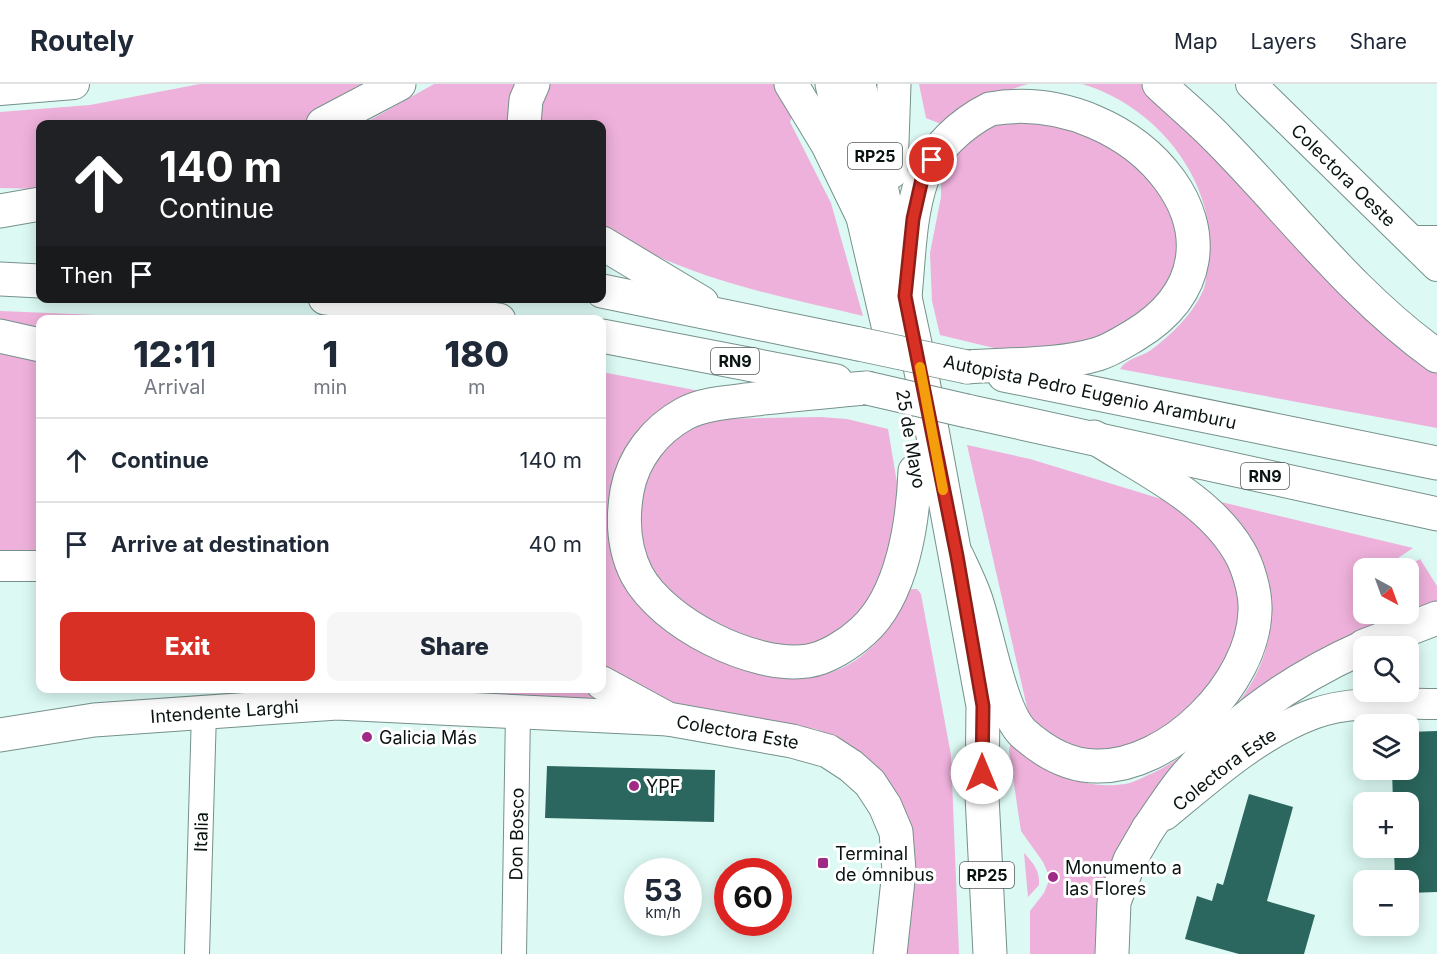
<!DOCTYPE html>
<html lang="en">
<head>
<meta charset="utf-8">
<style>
	:root { --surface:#fff; --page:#f6f6f7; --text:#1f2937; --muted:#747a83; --line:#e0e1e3; --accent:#d93025 }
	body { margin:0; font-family:Inter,sans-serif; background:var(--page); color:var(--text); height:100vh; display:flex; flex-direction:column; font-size:22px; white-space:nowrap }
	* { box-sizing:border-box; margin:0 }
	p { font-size:20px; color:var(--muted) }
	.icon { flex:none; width:33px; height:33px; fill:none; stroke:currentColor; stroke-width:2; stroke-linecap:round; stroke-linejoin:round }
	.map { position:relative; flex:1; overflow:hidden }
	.drawer { position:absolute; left:36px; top:231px; width:570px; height:378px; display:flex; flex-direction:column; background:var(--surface); border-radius:12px; box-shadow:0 3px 15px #0003 }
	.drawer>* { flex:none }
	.guide { position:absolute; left:36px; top:36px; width:570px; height:183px; border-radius:12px; box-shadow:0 3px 15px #0003; background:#202124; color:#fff; overflow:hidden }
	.needle { width:39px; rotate:139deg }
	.buttons { position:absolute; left:1353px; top:474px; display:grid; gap:12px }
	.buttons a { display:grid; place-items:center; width:66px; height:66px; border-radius:12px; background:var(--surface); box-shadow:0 3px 15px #0003; font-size:30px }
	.speed { position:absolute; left:624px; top:774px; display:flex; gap:12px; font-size:30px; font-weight:700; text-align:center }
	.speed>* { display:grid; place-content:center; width:78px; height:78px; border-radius:50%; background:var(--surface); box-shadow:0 3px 15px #0003; line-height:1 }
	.speed small { font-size:15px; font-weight:400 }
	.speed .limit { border:9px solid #d22; background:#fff; color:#111 }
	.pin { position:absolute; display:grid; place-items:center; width:51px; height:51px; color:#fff; margin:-26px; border:3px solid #fff; border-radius:50%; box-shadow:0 2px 6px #0007 }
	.me { position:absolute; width:66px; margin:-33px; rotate:0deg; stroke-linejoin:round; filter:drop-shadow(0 0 4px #0008) }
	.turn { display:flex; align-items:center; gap:21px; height:126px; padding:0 24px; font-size:27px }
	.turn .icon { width:78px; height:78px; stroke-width:2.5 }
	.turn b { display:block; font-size:42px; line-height:51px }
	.then { display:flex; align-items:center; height:57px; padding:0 24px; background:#0003; gap:12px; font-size:22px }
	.eta { display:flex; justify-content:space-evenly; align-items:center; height:102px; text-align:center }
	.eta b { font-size:36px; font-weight:800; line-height:42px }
	.primary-button { display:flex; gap:12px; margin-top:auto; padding:12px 24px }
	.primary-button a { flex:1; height:69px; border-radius:12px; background:var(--accent); color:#fff; font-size:24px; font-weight:800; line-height:69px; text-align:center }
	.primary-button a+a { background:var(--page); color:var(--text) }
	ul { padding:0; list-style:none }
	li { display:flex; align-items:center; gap:18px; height:84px; padding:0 24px; border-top:2px solid var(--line) }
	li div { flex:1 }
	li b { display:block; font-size:22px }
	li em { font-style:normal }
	header { display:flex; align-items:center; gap:36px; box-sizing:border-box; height:84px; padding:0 30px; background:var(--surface); border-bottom:2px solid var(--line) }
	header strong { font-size:28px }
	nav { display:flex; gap:33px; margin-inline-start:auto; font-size:21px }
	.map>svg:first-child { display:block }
</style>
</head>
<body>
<header>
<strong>Routely</strong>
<nav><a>Map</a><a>Layers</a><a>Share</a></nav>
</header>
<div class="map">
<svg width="1437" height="870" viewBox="0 0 1437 870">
	<rect width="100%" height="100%" fill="#dcf9f3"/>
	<g fill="#eeb1db">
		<path d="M200,0H384L310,40H40V105L0,104V28L90,21Z"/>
		<path d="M434,0H525L514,40H363Z"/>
		<path d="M545,0H781L796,22L790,38L831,119L863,232C769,210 686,194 602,144V40H538Z"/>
		<path d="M919,0H1028C996,9 974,23 948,43L926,34Z"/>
		<path d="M1082,0H1145L1437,286V344L1120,285C1127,274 1141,273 1151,266C1171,251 1191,232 1202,209C1206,202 1206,191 1208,182C1221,101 1158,22 1082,0Z"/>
		<path d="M1089,23L1186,136L1170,212L1100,255L1062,263L994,264L940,251L932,217L930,169L941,113V91L963,56L980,41Z"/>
		<path d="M0,227L194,235L40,236V254L0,247Z"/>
		<path d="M0,264L40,275V471L0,470Z"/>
		<path d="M602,288L705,308L632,373L639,520C684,572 792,621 856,576C869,567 882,554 891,540C898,529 901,515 911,505H917L921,510L951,671L959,870H901L896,709L874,681L847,659L816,645L695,628L672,622L602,587Z"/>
		<path d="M820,333L847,335L888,345L900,417L893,458L864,535L812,567L714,548L642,485L633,424L656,371L693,342L716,335Z"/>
		<path d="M967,361L1030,375L1168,417L1182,426L1209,453L1230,484L1244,532L1233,577L1173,646L1104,673L1053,658L1029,632Z"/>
		<path d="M1217,417L1413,464L1383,484H1364V530H1403L1347,563L1101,807L1095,870H1030V827L1044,809L1050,794L1043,778L1021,747L1009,667L1011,655C1047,684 1075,707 1125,700C1132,699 1140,695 1146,692C1206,667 1279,594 1269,523C1268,513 1260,503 1256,494C1243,468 1230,442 1217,417Z"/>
		<path d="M1420,475L1437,502V525L1421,532L1409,511L1408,484H1404Z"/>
		<path d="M363,605H579L603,617Z"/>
		<path d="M1024,769C1034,780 1040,787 1039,801L1028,813Z"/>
	</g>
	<g fill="#2b675e">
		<path d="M1437,647V808L1408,809V796H1395L1394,764H1408V718H1393L1392,686H1408V648Z"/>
		<path d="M547,682L715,686L714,738L545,734Z"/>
		<path d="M1249,710L1293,723L1267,817L1315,831L1304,870H1239L1185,855L1197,812L1212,817L1217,799L1223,801Z"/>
	</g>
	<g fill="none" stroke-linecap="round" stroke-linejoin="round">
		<defs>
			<g id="minor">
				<path d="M1408,154H1437"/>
				<path id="s1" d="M197,870L204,628"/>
				<path id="s2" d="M514,870L518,629"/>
			</g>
			<g id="tertiary">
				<path id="s3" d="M1251,0L1437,182"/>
				<path d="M0,6L74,0"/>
				<path d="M0,482H40"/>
				<path id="s4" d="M1165,731C1210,694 1257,651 1313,630C1351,616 1397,620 1437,620"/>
			</g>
			<g id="secondary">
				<path id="s5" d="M0,651L94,636L337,619L668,635L792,657L828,667L851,682L870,699L885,722L896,748L899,787L890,870"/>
				<path d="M1112,870L1114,818L1130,776L1148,745"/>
			</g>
			<g id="primary">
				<path d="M832,0L891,254"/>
				<path d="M859,0L922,292L983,622L982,712L990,870"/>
				<path d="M891,88L894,0"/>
			</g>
			<g id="motorway">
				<path d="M791,0L828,61L862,131"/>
				<path d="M1159,0C1179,19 1200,36 1219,56C1291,129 1353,212 1437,272"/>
				<path d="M323,40L399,0"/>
				<path d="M524,40L526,16L533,0"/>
				<path d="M0,127L40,120"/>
				<path d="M602,159L702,219"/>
				<path d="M0,195L40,197"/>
				<path d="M602,207L859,260"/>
				<path d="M905,212C909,174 909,132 922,95C933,65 962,39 990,25C1137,0 1275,166 1135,251C1123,258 1111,266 1098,270C1058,282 1009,280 967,283"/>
				<path d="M325,214L499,236"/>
				<path d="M0,252L40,261"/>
				<path d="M602,252L836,297"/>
				<path d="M1004,291L1437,379"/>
				<path d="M867,304C830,307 792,311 755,315C732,318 704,319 684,330C655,346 633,374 627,407C622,436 623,464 637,491C663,539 753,585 808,577C827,574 849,560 863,547C903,511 913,437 915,387"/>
				<path d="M967,327L1437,430"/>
				<path d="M957,472C963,485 970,499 975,513C987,546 1000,627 1023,649C1043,667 1069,682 1096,682C1169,684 1253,600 1255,527C1256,509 1248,482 1239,467C1208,414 1143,385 1094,353"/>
				<path d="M1364,562L1437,534"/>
				<path d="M602,599L668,635"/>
				<path d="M1148,745C1161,727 1172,708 1186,692C1234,636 1296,593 1364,563"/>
			</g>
		</defs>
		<use href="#minor" stroke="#76918b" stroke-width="26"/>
		<use href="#tertiary" stroke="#76918b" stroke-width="32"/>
		<use href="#secondary" stroke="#76918b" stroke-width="35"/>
		<use href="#primary" stroke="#76918b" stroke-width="35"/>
		<use href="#motorway" stroke="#76918b" stroke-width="35"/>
		<use href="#minor" stroke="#fff" stroke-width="24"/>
		<use href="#tertiary" stroke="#fff" stroke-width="30"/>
		<use href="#secondary" stroke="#fff" stroke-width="33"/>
		<use href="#primary" stroke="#fff" stroke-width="33"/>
		<use href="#motorway" stroke="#fff" stroke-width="33"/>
		<defs>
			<g id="motorway-bridge">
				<path d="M859,260L967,283"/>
				<path d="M867,304L967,327"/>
			</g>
		</defs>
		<use href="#motorway-bridge" stroke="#76918b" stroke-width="35" stroke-linecap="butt"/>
		<use href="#motorway-bridge" stroke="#fff" stroke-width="33"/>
	</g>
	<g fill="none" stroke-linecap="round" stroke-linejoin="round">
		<defs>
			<path id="route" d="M932,76L922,95L913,135L905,212L957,472L983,622L982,689"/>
		</defs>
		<use href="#route" stroke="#8d1f18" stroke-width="15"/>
		<use href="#route" stroke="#d93025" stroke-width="10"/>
		<path stroke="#f59e0b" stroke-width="10" d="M920,283L943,406"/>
	</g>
	<g fill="#9f2b86" stroke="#fff" stroke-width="2">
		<circle cx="367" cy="653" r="6"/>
		<circle cx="634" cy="702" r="6"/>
		<rect x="817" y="773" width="12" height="12" rx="3"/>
		<circle cx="1053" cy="793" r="6"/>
	</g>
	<g text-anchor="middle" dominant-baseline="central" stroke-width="6" stroke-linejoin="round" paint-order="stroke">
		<g fill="#fff" stroke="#535a59" stroke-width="1.5">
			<rect x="848" y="59" width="54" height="26" rx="4.5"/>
			<rect x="711" y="264" width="48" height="26" rx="4.5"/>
			<rect x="1241" y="379" width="48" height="26" rx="4.5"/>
			<rect x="960" y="778" width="54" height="26" rx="4.5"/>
		</g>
		<g font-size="16" font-weight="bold" fill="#091412">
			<text x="875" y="72">RP25</text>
			<text x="735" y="277">RN9</text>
			<text x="1265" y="392">RN9</text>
			<text x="987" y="791">RP25</text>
		</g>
		<g font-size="18" fill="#091412" stroke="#fff">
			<text stroke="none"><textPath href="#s3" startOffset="130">Colectora Oeste</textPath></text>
			<text transform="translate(1090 308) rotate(12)">Autopista Pedro Eugenio Aramburu</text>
			<text transform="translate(911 355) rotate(80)">25 de Mayo</text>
			<text stroke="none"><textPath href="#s5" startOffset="226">Intendente Larghi</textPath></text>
			<text stroke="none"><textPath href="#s5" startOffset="741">Colectora Este</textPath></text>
			<text stroke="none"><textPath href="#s4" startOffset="75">Colectora Este</textPath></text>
			<text stroke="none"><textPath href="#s1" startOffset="122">Italia</textPath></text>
			<text stroke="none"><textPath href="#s2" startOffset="120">Don Bosco</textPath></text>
		</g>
		<g font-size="18" fill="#091412" stroke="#fff" text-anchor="start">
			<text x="379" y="653">Galicia Más</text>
			<text x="646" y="702">YPF</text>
			<text x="835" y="769">Terminal<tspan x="835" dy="21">de ómnibus</tspan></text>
			<text x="1065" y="783">Monumento a<tspan x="1065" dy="21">las Flores</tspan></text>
		</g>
	</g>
</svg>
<div class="buttons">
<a><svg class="needle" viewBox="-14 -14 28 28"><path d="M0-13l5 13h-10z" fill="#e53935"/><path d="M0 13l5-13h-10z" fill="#747a83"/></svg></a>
<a><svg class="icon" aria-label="search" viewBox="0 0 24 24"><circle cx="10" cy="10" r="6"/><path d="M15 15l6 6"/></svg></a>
<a><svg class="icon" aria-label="layers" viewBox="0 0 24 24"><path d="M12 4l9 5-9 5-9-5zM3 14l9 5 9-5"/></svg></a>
<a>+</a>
<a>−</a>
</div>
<div class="speed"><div>53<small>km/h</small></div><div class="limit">60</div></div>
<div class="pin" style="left:932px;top:76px;background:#d93025"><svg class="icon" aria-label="arrive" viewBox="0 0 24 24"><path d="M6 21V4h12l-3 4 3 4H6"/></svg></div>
<svg class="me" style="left:982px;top:689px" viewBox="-20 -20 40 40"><circle r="19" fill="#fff"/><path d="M0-13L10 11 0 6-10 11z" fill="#d93025"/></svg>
<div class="guide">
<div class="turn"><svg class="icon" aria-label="ahead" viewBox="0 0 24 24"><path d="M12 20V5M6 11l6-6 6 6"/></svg><div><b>140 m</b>Continue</div></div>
<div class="then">Then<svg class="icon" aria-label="arrive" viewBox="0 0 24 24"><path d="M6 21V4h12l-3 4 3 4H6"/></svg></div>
</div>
<section class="drawer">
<div class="eta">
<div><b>12:11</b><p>Arrival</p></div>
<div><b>1</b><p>min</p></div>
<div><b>180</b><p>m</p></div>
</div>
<ul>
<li><svg class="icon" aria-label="ahead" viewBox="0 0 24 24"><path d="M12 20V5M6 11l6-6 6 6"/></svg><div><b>Continue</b></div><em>140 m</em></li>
<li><svg class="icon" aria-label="arrive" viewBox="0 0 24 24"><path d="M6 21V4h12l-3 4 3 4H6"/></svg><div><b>Arrive at destination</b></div><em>40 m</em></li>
</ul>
<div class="primary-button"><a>Exit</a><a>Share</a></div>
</section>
</div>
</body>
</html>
